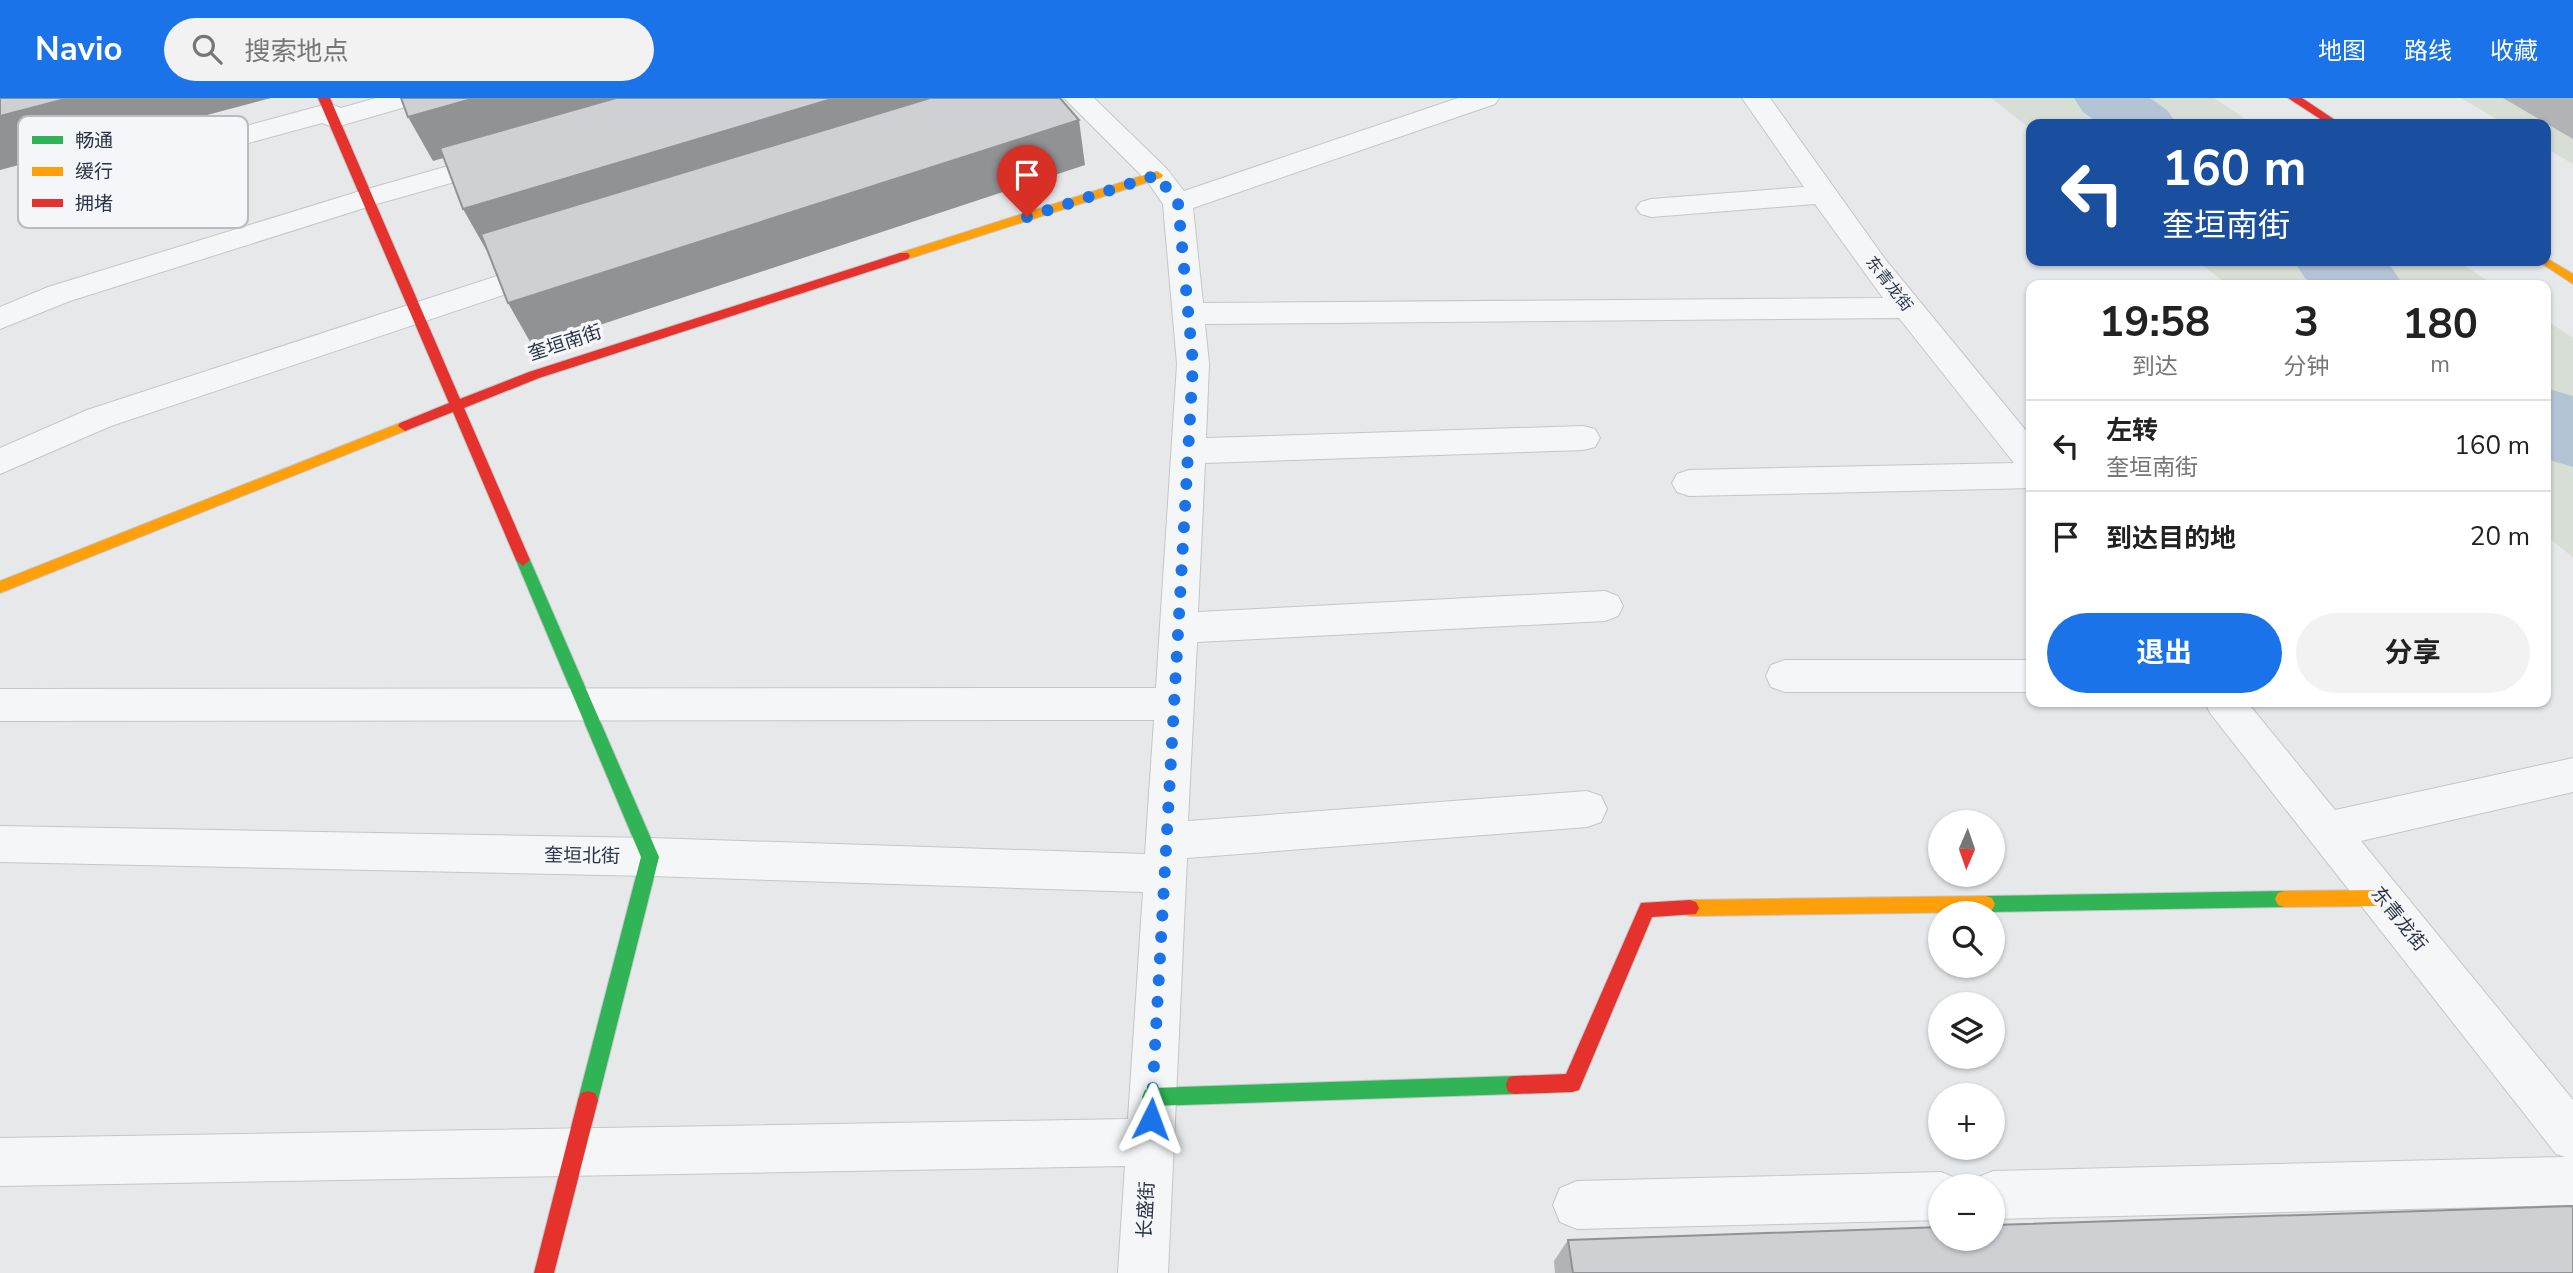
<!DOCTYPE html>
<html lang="zh">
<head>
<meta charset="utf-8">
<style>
	:root { --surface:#fff; --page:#f2f2f2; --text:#222; --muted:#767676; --line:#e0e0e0; --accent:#1a73e8 }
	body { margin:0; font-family:"Nunito Sans","Noto Sans SC",sans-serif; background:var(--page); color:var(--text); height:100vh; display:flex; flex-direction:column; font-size:26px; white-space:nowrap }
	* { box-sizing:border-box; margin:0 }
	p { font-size:23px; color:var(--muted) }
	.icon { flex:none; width:38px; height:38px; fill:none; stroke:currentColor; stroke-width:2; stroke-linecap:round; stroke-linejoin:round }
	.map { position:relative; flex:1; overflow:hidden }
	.sheet { position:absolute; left:2026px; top:182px; width:525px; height:427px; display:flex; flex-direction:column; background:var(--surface); border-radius:14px; box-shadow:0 2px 5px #0004 }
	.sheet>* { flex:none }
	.guide { position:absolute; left:2026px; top:21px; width:525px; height:147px; border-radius:14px; box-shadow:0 2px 5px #0004; background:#1a4fa0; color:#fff; overflow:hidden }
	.needle { width:46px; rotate:182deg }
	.tools { position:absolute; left:1928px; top:712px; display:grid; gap:14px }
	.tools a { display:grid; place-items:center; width:77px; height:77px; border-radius:50%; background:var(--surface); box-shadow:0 2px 5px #0004; font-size:35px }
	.pin { position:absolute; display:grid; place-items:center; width:60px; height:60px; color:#fff; margin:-72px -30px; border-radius:50% 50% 50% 0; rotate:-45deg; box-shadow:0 0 7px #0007 }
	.pin .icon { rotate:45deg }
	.me { position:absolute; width:77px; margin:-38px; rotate:3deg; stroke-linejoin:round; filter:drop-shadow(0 0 5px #0008) }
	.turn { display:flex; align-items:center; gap:24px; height:147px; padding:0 21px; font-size:32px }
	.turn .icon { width:91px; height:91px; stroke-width:2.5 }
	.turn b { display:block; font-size:49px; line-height:60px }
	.eta { display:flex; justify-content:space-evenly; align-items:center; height:119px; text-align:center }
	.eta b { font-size:42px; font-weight:700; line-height:49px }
	.button { display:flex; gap:14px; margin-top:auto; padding:14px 21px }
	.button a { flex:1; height:80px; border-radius:42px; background:var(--accent); color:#fff; font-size:28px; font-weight:700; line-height:80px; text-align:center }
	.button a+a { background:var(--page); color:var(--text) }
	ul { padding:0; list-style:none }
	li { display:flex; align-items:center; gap:21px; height:91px; padding:0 21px; border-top:2px solid var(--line) }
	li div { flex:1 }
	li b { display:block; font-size:26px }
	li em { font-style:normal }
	header { display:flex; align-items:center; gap:42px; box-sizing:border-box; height:98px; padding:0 35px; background:var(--accent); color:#fff }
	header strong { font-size:33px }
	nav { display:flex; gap:38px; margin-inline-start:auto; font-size:24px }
	.search { width:490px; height:63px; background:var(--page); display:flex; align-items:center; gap:18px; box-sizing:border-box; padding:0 24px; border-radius:38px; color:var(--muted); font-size:26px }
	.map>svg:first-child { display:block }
</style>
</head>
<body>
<header>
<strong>Navio</strong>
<div class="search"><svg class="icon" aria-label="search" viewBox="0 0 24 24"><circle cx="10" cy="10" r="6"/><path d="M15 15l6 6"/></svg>搜索地点</div>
<nav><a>地图</a><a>路线</a><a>收藏</a></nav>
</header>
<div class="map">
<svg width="2573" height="1175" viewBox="0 0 2573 1175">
	<rect width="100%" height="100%" fill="#e6e8ea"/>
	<g fill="#d6ded6">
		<path d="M1991,0H2214L2253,26H2032V32Z"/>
		<path d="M2461,0H2573V66L2546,50V26H2505Z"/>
		<path d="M2197,163H2457L2494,187H2228Z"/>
		<path d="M2546,222L2573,240V459L2546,438Z"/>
	</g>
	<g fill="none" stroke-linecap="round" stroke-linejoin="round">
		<g fill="#b4c4d5" fill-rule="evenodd">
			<path d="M2074,0H2150L2167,12L2177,26H2100L2083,14Z"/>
			<path d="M2294,163H2382L2392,170L2403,187H2315L2305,180Z"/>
			<path d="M2546,290L2573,298V369L2546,361Z"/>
		</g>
		<defs>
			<g id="street">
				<path d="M376,0H420L416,6L343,27L333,29L322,25L64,95L54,92L50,86L54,80L320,8L330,6L341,10Z"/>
				<path d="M1064,0H1094L1167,71L1184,93L1458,0H1499L1495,6L1193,110L1203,205L1883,200L1815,106L1651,119L1641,116L1636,110L1641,104L1651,101L1804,89L1742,0H1770L1885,161L2032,340V390L1689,398L1677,394L1672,385L1677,376L1689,372L2014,365L1899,220L1205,226L1209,266L1206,340L1583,328L1595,331L1600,340L1595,349L1583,352L1205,365L1198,514L1605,493L1618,498L1623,508L1618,518L1605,523L1197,544L1188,723L1587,693L1601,698L1607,711L1601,724L1587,729L1187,760L1168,1175H1118L1125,1068L0,1088V1040L1128,1021L1143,794L650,778L0,764V728L650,740L1145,756L1154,622L0,623V591L1156,590L1177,266L1163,106L1147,83Z"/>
				<path d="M501,53L511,56L515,62L511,68L377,106L70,203L0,231V209L48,189L357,94Z"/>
				<path d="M549,161L560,164L564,171L560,178L111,328L0,376V350L87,312Z"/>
				<path d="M1785,562H2032V594H1785L1771,589L1766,578L1771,567Z"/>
				<path d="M2205,604H2247L2335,712L2573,660V694L2361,743L2573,1002V1107L1993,1121V1088H1972L1976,1080L1993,1073L2565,1059L2556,1056L2210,615Z"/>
				<path d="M1941,1074L1958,1081L1961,1088H1941V1122L1577,1131L1560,1124L1553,1107L1560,1090L1577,1083Z"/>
			</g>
			<g id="fast">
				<path d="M523,456L530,462L659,759L598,1002L595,1009L588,1011L581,1009L578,1002L641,759L516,462Z"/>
				<path d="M2284,793L2290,795L2293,801L2290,807L2284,809L1986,814L1980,812L1977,806L1980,800L1986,798Z"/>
				<path d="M1515,978L1522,980L1524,987L1522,994L1515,996L1152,1008L1145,1006L1142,999L1145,992L1152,990Z"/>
			</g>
			<g id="slow">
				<path d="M1157,73L1163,77L1161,80L908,161H900L898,158L900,155Z"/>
				<path d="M2546,160L2573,176V186L2538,163H2546Z"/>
				<path d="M405,323L410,325L412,328L410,331L0,495V483Z"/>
				<path d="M2381,792L2387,794L2390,800L2387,806L2381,808L2284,809L2278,807L2275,801L2278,795L2284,793Z"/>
				<path d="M1986,798L1992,800L1995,806L1992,812L1986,814L1690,818L1684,816L1681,810L1684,804L1690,802Z"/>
			</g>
			<g id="jam">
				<path d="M318,0H330L460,301L529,274L900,155H908L910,158L908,161L539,280L464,310L530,462L523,468L516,462L453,314L405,333L398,328L400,325L449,305Z"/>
				<path d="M2288,0H2302L2341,26H2328Z"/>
				<path d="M1690,802L1696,804L1699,810L1696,816L1652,819L1579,992L1572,994L1515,996L1508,994L1506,987L1508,980L1515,978L1566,976L1641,805Z"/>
				<path d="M588,993L595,995L598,1002L554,1175H534L578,1002L581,995Z"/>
			</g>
		</defs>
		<use href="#street" stroke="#c4c6c8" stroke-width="2"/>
		<use href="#fast" stroke="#c4c6c8" stroke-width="2"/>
		<use href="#slow" stroke="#c4c6c8" stroke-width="2"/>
		<use href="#jam" stroke="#c4c6c8" stroke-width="2"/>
		<use href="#street" fill="#f5f6f7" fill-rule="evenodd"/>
		<use href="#fast" fill="#30b455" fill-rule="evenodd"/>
		<use href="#slow" fill="#ff9f0a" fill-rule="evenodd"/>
		<use href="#jam" fill="#e5322d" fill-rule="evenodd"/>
	</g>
	<g fill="#b1b3b5">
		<path d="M2503,0H2573V41Z"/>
		<path d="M1568,1142L2573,1175H1555L1554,1163Z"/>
	</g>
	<g fill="#909294">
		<path d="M69,0H271L0,72V18Z"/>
		<path d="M475,0H652L433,63L408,19Z"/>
		<path d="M835,0H993L488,155L463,111Z"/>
		<path d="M1079,22L1085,67L533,249L508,205Z"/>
	</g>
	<g fill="#ced0d3" stroke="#909294" stroke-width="2">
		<path d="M0,0H69L0,18Z"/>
		<path d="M401,0H475L408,19Z"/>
		<path d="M616,0H835L463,111L440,50Z"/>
		<path d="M930,0H1060L1079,22L508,205L481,136Z"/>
		<path d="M2573,1108V1175H1573L1568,1142L1941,1129V1141H1993V1127Z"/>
	</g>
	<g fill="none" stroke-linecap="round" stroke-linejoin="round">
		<path stroke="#1a73e8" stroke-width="12" stroke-dasharray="0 21.6" d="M1027,119L1157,77L1178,105L1193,266L1151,1021"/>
	</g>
	<g text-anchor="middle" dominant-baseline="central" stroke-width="7" stroke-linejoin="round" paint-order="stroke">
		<g font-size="16" fill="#2b3445" stroke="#f4f6f9">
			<text transform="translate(1889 186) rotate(52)">东青龙街</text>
		</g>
		<g font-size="19" fill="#2b3445" stroke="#f4f6f9">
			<text transform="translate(565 245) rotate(-18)">奎垣南街</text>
			<text transform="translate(582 758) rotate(1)">奎垣北街</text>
			<text transform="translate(2399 821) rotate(51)">东青龙街</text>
			<text transform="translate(1146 1112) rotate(-87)">长盛街</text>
		</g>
	</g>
	<rect x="18" y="18" width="230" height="112" rx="10" fill="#f4f6f9" stroke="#b8bcc3" stroke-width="2"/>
	<rect x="32" y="38" width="31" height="8" fill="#30b455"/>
	<rect x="32" y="69" width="31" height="9" fill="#ff9f0a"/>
	<rect x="32" y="101" width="31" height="8" fill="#e5322d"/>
	<g font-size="19" fill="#2b3445">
		<text x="75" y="49">畅通</text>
		<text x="75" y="80">缓行</text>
		<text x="75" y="112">拥堵</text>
	</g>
</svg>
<div class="tools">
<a><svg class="needle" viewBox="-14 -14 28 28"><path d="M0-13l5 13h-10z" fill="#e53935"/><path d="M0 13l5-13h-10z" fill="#767676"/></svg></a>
<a><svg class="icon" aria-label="search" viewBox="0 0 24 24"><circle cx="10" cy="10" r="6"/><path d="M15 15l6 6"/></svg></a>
<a><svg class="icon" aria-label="layers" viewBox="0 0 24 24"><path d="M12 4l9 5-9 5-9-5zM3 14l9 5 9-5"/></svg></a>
<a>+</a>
<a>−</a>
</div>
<div class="pin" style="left:1027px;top:119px;background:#d93025"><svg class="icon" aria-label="arrive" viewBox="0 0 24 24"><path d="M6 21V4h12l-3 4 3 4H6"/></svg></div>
<svg class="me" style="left:1151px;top:1021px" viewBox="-20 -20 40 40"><path d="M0-17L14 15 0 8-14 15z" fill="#1a73e8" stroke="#fff" stroke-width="4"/></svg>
<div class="guide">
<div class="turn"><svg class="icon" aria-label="left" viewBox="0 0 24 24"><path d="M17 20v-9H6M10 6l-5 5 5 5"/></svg><div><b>160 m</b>奎垣南街</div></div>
</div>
<section class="sheet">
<div class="eta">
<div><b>19:58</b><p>到达</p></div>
<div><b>3</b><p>分钟</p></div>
<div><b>180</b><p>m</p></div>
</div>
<ul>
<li><svg class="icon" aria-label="left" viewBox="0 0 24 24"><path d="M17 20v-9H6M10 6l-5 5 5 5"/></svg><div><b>左转</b><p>奎垣南街</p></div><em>160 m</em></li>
<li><svg class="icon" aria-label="arrive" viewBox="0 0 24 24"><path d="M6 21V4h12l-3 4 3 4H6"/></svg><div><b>到达目的地</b></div><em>20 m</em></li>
</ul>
<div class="button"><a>退出</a><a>分享</a></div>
</section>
</div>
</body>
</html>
